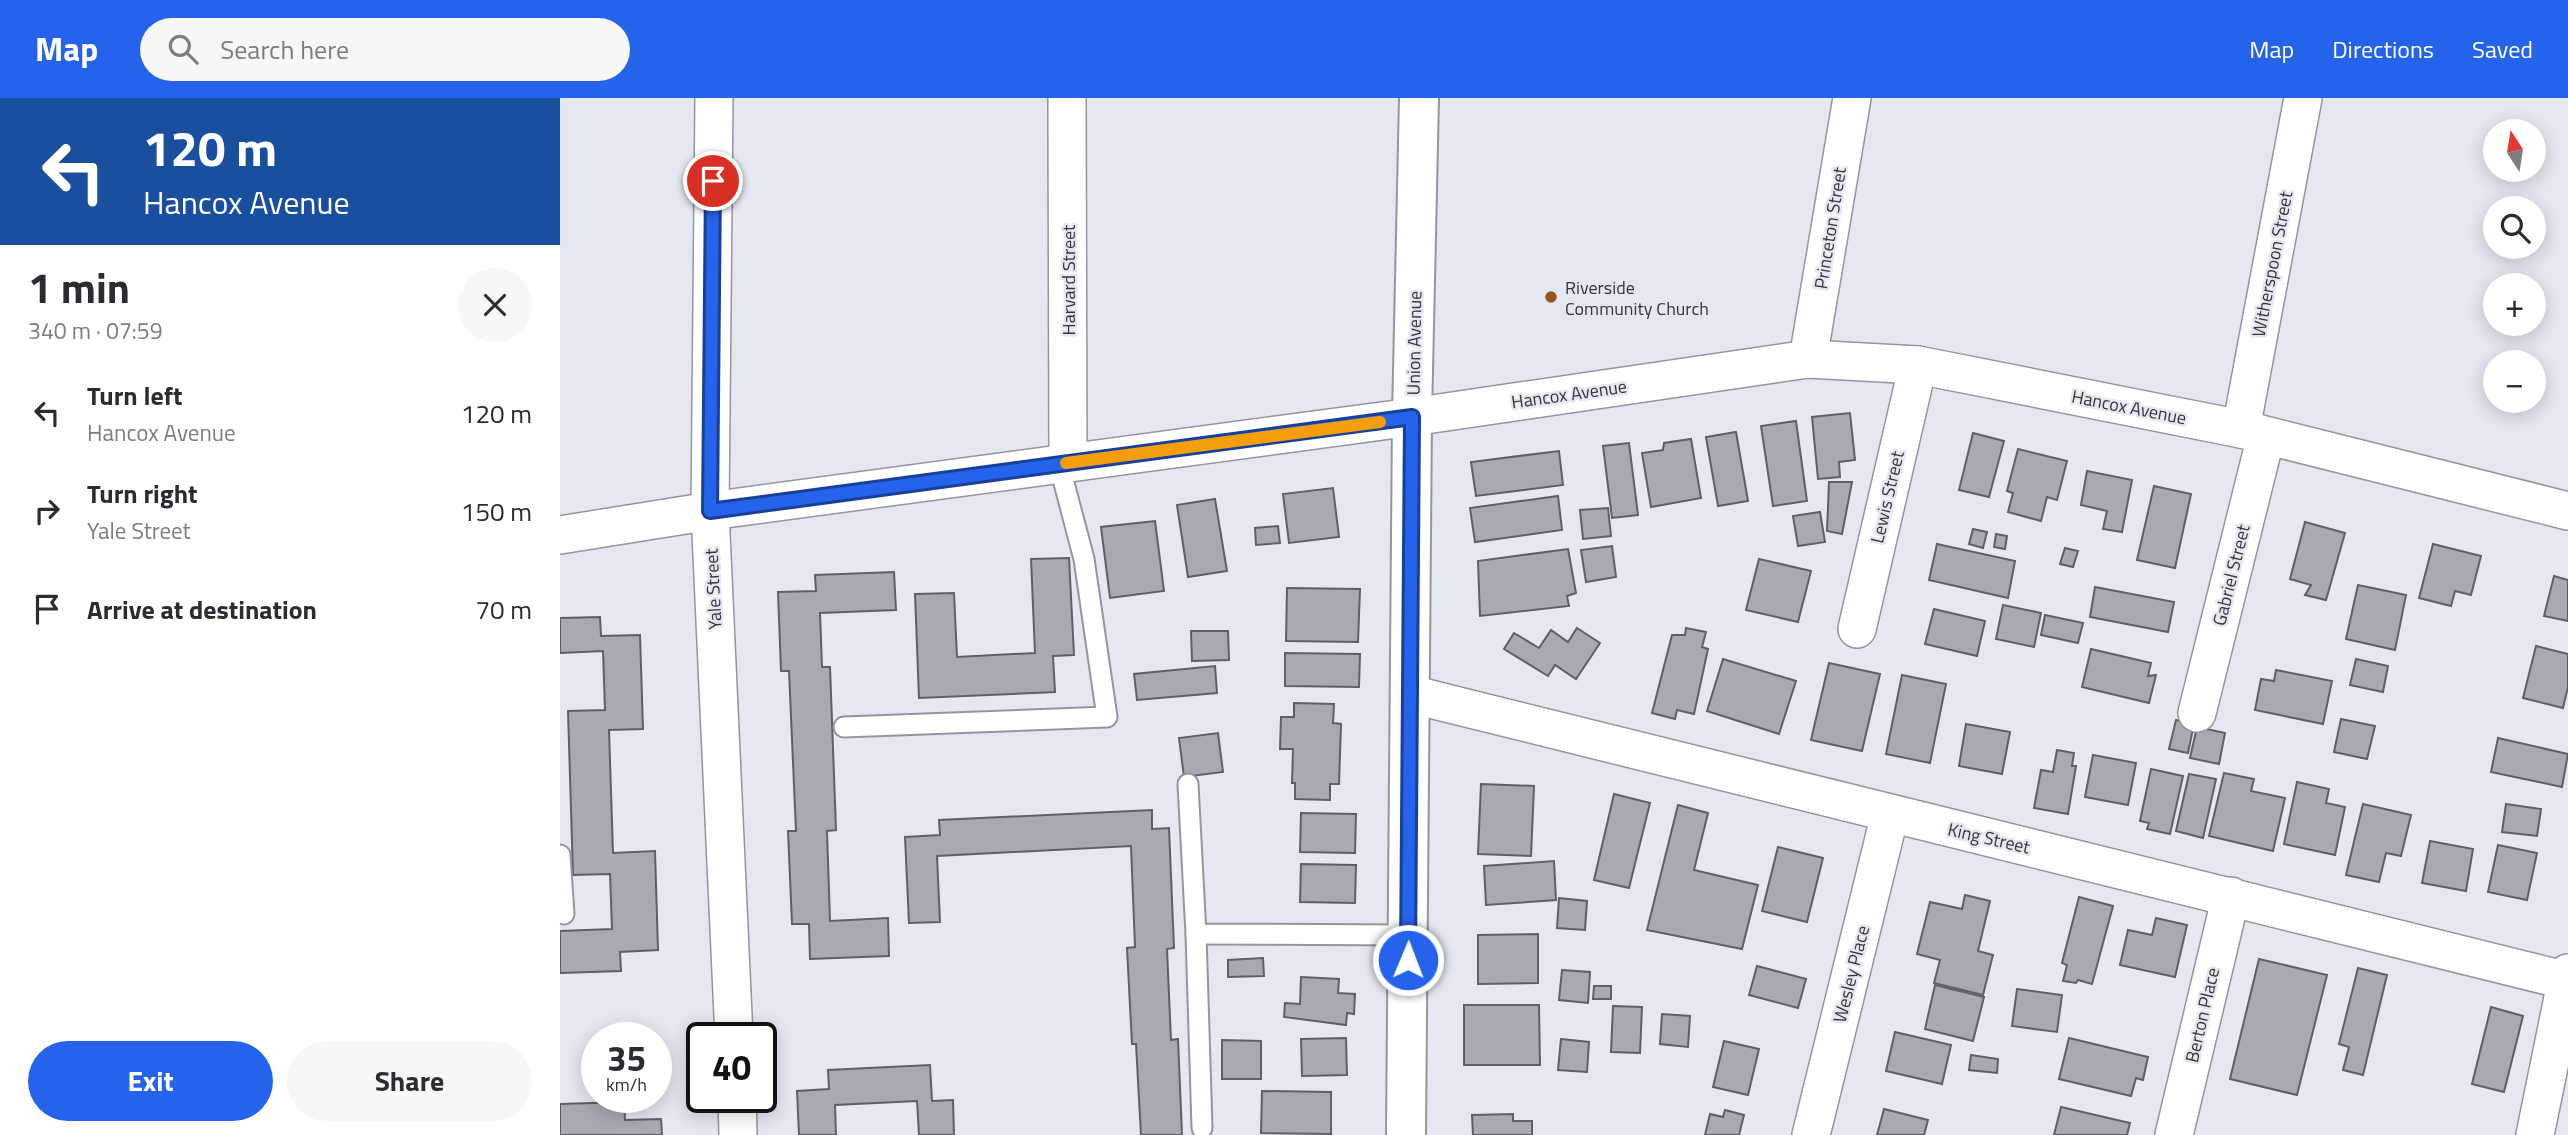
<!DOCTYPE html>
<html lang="en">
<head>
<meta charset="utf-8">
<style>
	:root { --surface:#fff; --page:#f7f7f7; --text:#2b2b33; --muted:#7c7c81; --accent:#2563eb }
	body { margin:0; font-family:"Titillium Web",sans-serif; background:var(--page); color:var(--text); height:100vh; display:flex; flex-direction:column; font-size:26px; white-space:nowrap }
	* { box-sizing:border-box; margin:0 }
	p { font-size:23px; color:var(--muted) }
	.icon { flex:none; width:38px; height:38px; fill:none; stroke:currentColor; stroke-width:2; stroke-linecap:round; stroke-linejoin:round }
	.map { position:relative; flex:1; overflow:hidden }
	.sheet { display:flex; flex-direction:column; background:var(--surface); width:560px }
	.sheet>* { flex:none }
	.guide { background:#1a4fa0; color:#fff; overflow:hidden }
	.needle { width:46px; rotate:348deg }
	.buttons { position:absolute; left:1923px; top:21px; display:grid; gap:14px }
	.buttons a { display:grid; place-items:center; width:63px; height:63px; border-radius:50%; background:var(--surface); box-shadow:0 4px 18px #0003; font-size:35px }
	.speed { position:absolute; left:21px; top:924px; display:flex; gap:14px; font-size:35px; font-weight:700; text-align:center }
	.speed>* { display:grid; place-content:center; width:91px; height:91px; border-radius:50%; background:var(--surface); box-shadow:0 4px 18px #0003; line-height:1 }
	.speed small { font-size:18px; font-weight:400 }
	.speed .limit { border:4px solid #111; border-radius:10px; background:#fff; color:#111 }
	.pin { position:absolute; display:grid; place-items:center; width:60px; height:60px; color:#fff; margin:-30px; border:4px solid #fff; border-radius:50%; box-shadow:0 2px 7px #0007 }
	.me { position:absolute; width:77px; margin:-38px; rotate:1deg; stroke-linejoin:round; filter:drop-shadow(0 0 5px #0008) }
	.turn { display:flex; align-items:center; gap:24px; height:147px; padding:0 28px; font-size:32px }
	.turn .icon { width:91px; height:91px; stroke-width:2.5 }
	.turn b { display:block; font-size:49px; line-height:60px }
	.round { display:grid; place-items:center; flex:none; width:74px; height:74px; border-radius:37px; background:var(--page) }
	.head { display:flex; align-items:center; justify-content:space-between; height:119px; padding:0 28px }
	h1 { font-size:42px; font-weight:700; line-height:52px }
	.cta { display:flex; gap:14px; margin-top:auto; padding:14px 28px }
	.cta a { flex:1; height:80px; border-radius:42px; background:var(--accent); color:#fff; font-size:28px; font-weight:700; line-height:80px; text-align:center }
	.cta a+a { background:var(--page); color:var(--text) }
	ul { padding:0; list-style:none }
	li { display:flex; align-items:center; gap:21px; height:98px; padding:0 28px }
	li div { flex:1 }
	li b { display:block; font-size:26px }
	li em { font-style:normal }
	header { display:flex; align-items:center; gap:42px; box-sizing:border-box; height:98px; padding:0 35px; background:var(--accent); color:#fff }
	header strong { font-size:33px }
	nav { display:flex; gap:38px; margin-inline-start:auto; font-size:24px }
	.search { width:490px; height:63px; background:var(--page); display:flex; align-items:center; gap:18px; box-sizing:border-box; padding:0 24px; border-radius:38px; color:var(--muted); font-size:26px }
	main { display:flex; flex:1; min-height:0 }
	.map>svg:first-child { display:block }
</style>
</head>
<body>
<header>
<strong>Map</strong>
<div class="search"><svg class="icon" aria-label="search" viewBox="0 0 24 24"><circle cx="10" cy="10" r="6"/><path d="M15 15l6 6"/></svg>Search here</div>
<nav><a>Map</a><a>Directions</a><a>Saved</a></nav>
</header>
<main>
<section class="sheet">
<div class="guide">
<div class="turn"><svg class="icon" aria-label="left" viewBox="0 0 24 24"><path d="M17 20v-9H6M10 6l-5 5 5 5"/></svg><div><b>120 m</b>Hancox Avenue</div></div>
</div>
<div class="head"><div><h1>1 min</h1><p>340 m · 07:59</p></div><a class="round"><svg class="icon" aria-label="close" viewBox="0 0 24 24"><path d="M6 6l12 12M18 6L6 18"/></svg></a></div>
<ul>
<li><svg class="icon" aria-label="left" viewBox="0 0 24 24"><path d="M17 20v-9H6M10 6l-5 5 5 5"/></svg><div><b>Turn left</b><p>Hancox Avenue</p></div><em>120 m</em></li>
<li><svg class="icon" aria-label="right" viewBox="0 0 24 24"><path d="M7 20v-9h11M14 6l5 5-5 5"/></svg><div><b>Turn right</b><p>Yale Street</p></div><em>150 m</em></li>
<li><svg class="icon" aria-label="arrive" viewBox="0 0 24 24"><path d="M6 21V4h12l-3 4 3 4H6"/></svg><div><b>Arrive at destination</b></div><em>70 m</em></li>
</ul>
<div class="cta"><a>Exit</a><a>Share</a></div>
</section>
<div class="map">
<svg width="2008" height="1037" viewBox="0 0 2008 1037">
	<rect width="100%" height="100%" fill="#e6e8f1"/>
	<g fill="#a8aab2" stroke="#5e5f67" stroke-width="2">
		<path d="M1290,315L1295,362L1279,364L1280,379L1258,381L1252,319Z"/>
		<path d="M1236,323L1247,403L1213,408L1201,328Z"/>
		<path d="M1176,334L1188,403L1158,408L1146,339Z"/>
		<path d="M1413,335L1444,343L1429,399L1399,392Z"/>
		<path d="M1131,341L1141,400L1091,409L1082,355L1103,352L1104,345Z"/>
		<path d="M1069,345L1078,417L1052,420L1043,348Z"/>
		<path d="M1458,351L1507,363L1497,402L1487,399L1481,423L1448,414L1453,395L1447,393Z"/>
		<path d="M999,353L1003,387L916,398L911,364Z"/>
		<path d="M1527,373L1572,382L1562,434L1543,431L1547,413L1521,407Z"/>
		<path d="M1269,384H1292L1282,436L1267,433Z"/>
		<path d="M1594,388L1631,396L1615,470L1577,462Z"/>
		<path d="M773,390L779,439L729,445L723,396Z"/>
		<path d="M998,398L1002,432L915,444L910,410Z"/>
		<path d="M655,401L667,473L628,479L617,407Z"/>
		<path d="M1048,410L1051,438L1023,441L1020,412Z"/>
		<path d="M1260,414L1265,444L1238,448L1233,418Z"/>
		<path d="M595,423L604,493L550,500L541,429Z"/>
		<path d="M1745,424L1785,435L1766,502L1745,497L1751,487L1730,481Z"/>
		<path d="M718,428L720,445L696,447L695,430Z"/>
		<path d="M1413,431L1427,434L1423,450L1409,446Z"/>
		<path d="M1436,436L1447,438L1445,451L1434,449Z"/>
		<path d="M1377,446L1455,463L1448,500L1369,482Z"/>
		<path d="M1873,446L1921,458L1911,497L1895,493L1891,508L1859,500Z"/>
		<path d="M1052,448L1056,479L1026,484L1021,452Z"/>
		<path d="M1505,450L1518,453L1513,469L1500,466Z"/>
		<path d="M1008,451L1016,495L1007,498L1009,508L920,518L918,463Z"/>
		<path d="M509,460L514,557L493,558L495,594L359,600L355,496L394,495L397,559L475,555L471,461Z"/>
		<path d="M1199,461L1251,473L1238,524L1186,512Z"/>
		<path d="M334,474L336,512L260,515L262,569H270L276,732L267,733L270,823L328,820L329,858L250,861L249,826H232L228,733H236L229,573H221L218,494L256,493L255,477Z"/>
		<path d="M1994,478L2008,482V523L1984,518Z"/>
		<path d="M1798,487L1846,497L1835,552L1786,541Z"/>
		<path d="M1535,489L1614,504L1608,534L1530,519Z"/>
		<path d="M727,490L800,491L798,544L726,543Z"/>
		<path d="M1443,507L1481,515L1474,549L1436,541Z"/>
		<path d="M1374,511L1425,523L1417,558L1365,546Z"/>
		<path d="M1485,517L1523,525L1518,545L1481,537Z"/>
		<path d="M40,519L41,538L80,537L83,631L49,632L53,755L95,753L98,852L60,854L61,873L0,875V833L52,831L50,776L13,777L8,613L45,612L43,553L0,555V520Z"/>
		<path d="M1017,530L1040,545L1016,581L995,567L988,578L944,551L954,535L979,550L991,532L1008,544Z"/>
		<path d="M1126,530L1146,534L1142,549L1148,551L1134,616L1117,612L1115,621L1092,615L1112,537H1125Z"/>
		<path d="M631,533H668L669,562L632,563Z"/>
		<path d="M1976,548L2008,556V589L2003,610L1963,600Z"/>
		<path d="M1531,551L1591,565L1588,578L1596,577L1589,605L1522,589Z"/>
		<path d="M725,555L800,556L799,589L725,588Z"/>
		<path d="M1163,561L1236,583L1219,636L1147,613Z"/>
		<path d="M1796,561L1828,568L1823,594L1790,587Z"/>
		<path d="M1269,565L1320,576L1302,653L1251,642Z"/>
		<path d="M655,568L657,595L577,602L574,576Z"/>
		<path d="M1716,572L1772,583L1763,626L1695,612L1701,581L1714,583Z"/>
		<path d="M1342,577L1386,586L1370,665L1326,656Z"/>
		<path d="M734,605L774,606L773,625L781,626L779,686H770V702L735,701V685H732L733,651H720L721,619H734Z"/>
		<path d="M1781,621L1815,628L1807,661L1774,654Z"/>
		<path d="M1616,622L1634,626L1628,655L1609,651Z"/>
		<path d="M1406,626L1450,634L1442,676L1399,668Z"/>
		<path d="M1637,629L1665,635L1659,666L1630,660Z"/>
		<path d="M658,635L663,674L624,679L619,640Z"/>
		<path d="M1938,640L2008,656L2002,689L1931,674Z"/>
		<path d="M1497,652L1514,655L1512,668H1516L1508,716L1474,710L1481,672L1493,674Z"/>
		<path d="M1533,657L1576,665L1568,707L1525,699Z"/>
		<path d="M1591,671L1623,678L1610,736L1587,731L1589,725L1580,723Z"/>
		<path d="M1664,675L1694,681L1691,693L1725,700L1713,753L1649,738Z"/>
		<path d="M1629,676L1656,681L1643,740L1616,733Z"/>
		<path d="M1737,684L1769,691L1766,705L1785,709L1775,757L1724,746Z"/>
		<path d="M921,686L974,688L971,758L918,756Z"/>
		<path d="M1054,696L1090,705L1069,790L1034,782Z"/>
		<path d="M1803,706L1851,717L1841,758L1826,755L1819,784L1786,777Z"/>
		<path d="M1946,706L1981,711L1977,738L1942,734Z"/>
		<path d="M1118,707L1148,715L1134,772L1198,787L1182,851L1087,832Z"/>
		<path d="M592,712V731L609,730L614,850L607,851L611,942L618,941L622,1037H581L576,946H572L567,850L575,849L571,748L377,758L380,824L349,825L345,739L380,737L379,722Z"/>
		<path d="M741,715L796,716L795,755L740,754Z"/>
		<path d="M1870,743L1913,751L1906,793L1862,785Z"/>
		<path d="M1938,747L1977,755L1967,802L1928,794Z"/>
		<path d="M1218,749L1263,760L1247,824L1202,813Z"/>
		<path d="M994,763L996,802L926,807L924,768Z"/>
		<path d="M741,766L796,767L795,805L740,804Z"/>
		<path d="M1405,797L1430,803L1418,853L1433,857L1423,897L1374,885L1380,862L1357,856L1370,804L1402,811Z"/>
		<path d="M1519,799L1553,808L1532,886L1518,882L1516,885L1503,883L1507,867L1502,865Z"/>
		<path d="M999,800L1027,803L1025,832L997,830Z"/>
		<path d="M1596,820L1627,827L1615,879L1560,867L1568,832L1592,837Z"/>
		<path d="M978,836V885L918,886V837Z"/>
		<path d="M703,860L704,878L668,879V862Z"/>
		<path d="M1699,861L1767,877L1737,997L1670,981Z"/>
		<path d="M1197,868L1246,881L1238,910L1189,897Z"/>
		<path d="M1798,870L1827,877L1803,977L1783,972L1789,949L1779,946Z"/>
		<path d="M1002,872L1030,874L1028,905L999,902Z"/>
		<path d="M741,879L779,881L778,895L795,896L794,916L787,915L786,927L724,919L725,905L740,906Z"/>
		<path d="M1375,887L1424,899L1413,943L1365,931Z"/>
		<path d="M1034,888H1051V901H1033Z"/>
		<path d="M1457,891L1502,897L1497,934L1452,928Z"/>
		<path d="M904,907H979L980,967H904Z"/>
		<path d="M1053,908L1082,909L1080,955L1051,954Z"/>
		<path d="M1931,909L1963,918L1944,994L1912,986Z"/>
		<path d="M1102,916L1130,918L1128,949L1100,946Z"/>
		<path d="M1335,934L1391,947L1382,986L1326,973Z"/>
		<path d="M786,940L787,977L742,978L741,941Z"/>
		<path d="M1509,940L1588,959L1583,982L1576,980L1571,998L1499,981Z"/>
		<path d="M1001,941L1029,944L1027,974L998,972Z"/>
		<path d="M662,942L701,943V981H662Z"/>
		<path d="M1164,943L1199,951L1188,997L1153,989Z"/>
		<path d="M1411,957L1438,961L1437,975L1409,972Z"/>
		<path d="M370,967L372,1003L393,1002L394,1037H359L357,1003L275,1007L276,1037H239L237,993L269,991L268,972Z"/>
		<path d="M702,993L771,994V1036L701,1035Z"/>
		<path d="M64,1004L65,1022L101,1021L102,1037H0V1006Z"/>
		<path d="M1501,1009L1570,1025L1567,1037H1494Z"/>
		<path d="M1324,1011L1368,1022L1364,1037H1317Z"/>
		<path d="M1165,1012L1184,1017L1179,1037H1145L1150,1016L1163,1019Z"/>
		<path d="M953,1016V1023H972V1037H913L912,1017Z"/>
	</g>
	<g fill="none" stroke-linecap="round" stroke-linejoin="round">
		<defs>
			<g id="service">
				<path d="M284,629L547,619L524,461L499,366"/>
				<path d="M628,686L636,836L848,837"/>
				<path d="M0,757L4,816"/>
				<path d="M636,836L642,1030"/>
			</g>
			<g id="minor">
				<path d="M154,0L150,413L174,940"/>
				<path d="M507,0L508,365"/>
				<path d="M1248,261L1292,0"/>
				<path d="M1681,331L1743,0"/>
				<path d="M0,437L150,413L852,319L1248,261L1358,267L1681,331L2008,413"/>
				<path d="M1297,531L1358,267"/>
				<path d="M850,596L2008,883"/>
				<path d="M1637,615L1706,338"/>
				<path d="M177,999L178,1037"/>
				<path d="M1251,1037L1330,716"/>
				<path d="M1614,1037L1671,798"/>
				<path d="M1975,1037L2008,875"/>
			</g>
			<path id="tertiary" d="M846,1037L852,319L859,0"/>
		</defs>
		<use href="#service" stroke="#94959e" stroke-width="23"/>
		<use href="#minor" stroke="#94959e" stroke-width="40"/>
		<use href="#tertiary" stroke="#94959e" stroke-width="42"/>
		<use href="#service" stroke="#fff" stroke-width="19"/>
		<use href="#minor" stroke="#fff" stroke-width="37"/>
		<use href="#tertiary" stroke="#fff" stroke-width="38"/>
	</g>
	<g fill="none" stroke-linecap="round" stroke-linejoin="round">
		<defs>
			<path id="route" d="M153,83L150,413L852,319L848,862"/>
		</defs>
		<use href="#route" stroke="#184099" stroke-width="18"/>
		<use href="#route" stroke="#2563eb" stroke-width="12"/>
		<path stroke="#f59e0b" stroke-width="12" d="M506,365L820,324"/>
	</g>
	<circle fill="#95561e" stroke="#e6e8f1" stroke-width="2.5" cx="991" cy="199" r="7"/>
	<g text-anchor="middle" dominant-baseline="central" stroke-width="5" stroke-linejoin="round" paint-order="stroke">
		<g font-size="18" fill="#343538" stroke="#e6e8f1">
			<text transform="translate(1270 130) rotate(-81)">Princeton Street</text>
			<text transform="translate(1712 166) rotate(-79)">Witherspoon Street</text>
			<text transform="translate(508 182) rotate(-90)">Harvard Street</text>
			<text transform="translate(854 245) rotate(-89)">Union Avenue</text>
			<text transform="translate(1009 296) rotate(-8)">Hancox Avenue</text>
			<text transform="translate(1569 309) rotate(11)">Hancox Avenue</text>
			<text transform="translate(1327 399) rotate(-77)">Lewis Street</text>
			<text transform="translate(1671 477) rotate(-76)">Gabriel Street</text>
			<text transform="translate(153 491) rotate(-93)">Yale Street</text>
			<text transform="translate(1429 740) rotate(13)">King Street</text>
			<text transform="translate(1291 876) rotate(-76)">Wesley Place</text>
			<text transform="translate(1642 917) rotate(-77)">Berton Place</text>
		</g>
		<g font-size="18" fill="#343538" stroke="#e6e8f1" text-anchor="start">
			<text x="1005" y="189">Riverside<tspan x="1005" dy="21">Community Church</tspan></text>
		</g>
	</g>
</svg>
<div class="buttons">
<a><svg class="needle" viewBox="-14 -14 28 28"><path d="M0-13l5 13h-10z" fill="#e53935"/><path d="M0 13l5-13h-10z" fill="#7c7c81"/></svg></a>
<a><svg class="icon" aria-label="search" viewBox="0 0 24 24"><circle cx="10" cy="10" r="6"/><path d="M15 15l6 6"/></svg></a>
<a>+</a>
<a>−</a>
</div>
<div class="speed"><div>35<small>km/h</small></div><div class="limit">40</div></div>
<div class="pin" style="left:153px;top:83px;background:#d93025"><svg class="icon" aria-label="arrive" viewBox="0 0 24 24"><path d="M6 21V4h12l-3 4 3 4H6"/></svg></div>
<svg class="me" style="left:848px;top:862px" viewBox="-20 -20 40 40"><circle r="17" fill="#2563eb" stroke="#fff" stroke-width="3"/><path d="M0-11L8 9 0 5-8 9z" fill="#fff"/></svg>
</div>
</main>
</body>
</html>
